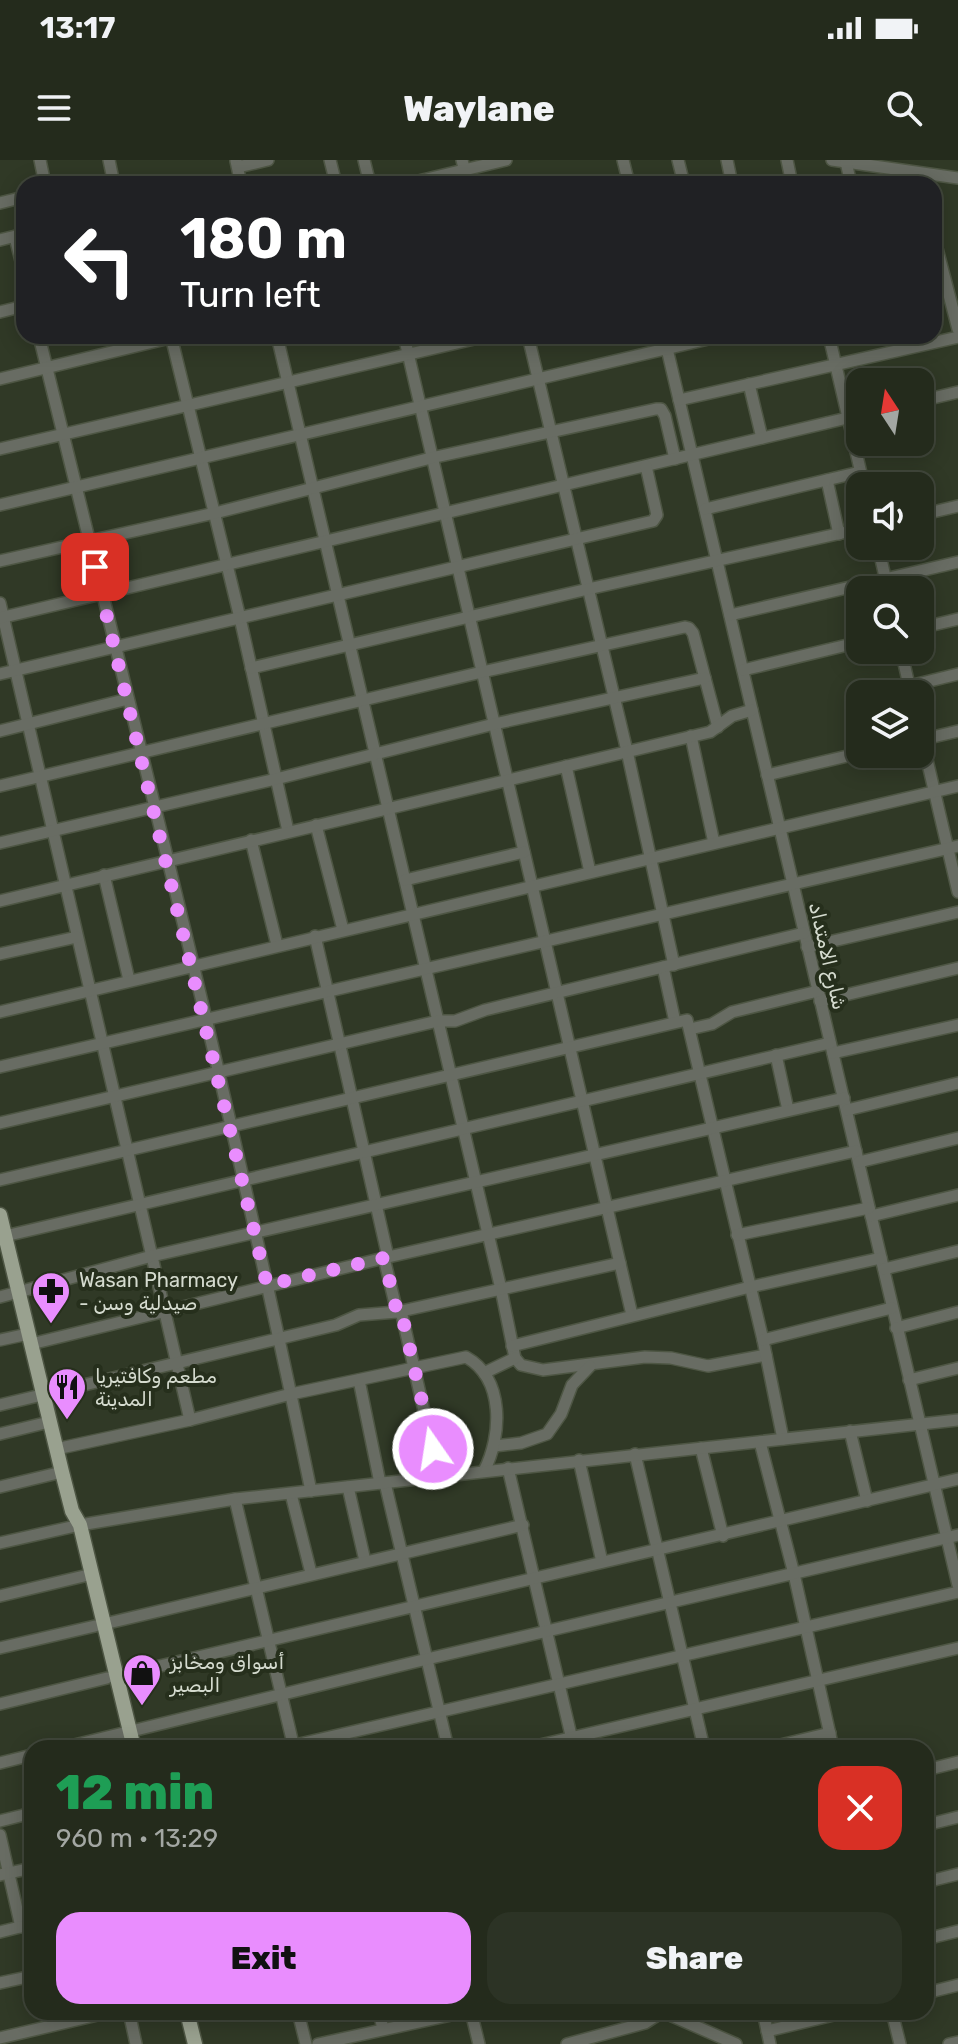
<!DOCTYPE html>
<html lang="en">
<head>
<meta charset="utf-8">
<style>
	:root { --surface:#242b1c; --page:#2c3325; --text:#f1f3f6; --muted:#a3a7a3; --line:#41473b; --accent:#e98dfe }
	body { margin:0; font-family:Rubik,Vazirmatn,sans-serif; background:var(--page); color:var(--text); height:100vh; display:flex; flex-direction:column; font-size:30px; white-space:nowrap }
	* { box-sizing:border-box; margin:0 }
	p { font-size:26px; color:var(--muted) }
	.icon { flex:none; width:44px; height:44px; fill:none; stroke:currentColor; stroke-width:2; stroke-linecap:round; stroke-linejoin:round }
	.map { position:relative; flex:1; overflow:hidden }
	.sheet { position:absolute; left:24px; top:1580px; width:910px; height:280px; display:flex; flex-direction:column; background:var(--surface); border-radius:24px; box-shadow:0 4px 20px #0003,0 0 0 2px var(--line) }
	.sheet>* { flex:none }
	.top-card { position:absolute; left:16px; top:16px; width:926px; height:168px; border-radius:24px; box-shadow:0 4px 20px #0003,0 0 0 2px var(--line); background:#202124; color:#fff; overflow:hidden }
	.needle { width:52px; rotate:348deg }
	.controls { position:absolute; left:846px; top:208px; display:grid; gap:16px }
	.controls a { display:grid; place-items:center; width:88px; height:88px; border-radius:16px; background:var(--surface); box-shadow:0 4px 20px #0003,0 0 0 2px var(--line); font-size:40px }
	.pin { position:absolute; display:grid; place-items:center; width:68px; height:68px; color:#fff; margin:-34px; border-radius:16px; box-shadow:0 4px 12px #0006 }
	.me { position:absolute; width:88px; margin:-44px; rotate:347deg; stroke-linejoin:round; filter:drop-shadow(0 0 6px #0008) }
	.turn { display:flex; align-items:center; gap:28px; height:168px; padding:0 32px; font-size:36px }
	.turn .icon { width:104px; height:104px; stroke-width:2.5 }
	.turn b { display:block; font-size:56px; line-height:68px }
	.round { display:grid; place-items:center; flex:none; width:84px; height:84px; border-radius:24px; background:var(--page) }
	.head { display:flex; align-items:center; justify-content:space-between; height:136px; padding:0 32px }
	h1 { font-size:48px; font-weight:800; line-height:60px; color:#1e9e55 }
	.primary-button { display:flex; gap:16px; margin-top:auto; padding:16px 32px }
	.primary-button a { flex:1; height:92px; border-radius:24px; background:var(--accent); color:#111; font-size:32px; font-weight:800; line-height:92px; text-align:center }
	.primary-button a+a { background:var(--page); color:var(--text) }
	.status { display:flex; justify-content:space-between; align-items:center; height:56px; padding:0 40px; background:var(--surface); direction:ltr }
	.status svg { height:22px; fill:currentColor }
	header { display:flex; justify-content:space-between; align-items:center; height:104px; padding:0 32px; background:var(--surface); font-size:36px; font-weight:800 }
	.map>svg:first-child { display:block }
</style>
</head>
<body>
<div class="status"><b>13:17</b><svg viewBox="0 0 49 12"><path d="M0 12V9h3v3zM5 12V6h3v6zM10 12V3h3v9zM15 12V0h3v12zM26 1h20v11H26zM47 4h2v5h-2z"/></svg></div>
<header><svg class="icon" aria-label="menu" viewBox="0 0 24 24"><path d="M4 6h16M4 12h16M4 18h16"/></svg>Waylane<svg class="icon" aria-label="search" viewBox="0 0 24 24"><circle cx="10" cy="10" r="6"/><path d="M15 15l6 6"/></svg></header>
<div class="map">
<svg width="958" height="1884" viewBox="0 0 958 1884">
	<rect width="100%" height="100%" fill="#303926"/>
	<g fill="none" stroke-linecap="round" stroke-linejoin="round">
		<defs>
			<g id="minor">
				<path d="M40,0L45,24"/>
				<path d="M109,0L114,24"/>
				<path d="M330,0L336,24"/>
				<path d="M364,0L370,24"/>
				<path d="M462,0L468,24"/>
				<path d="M623,0L629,24"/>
				<path d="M678,0L684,24"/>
				<path d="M727,0L732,24"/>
				<path d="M787,0L792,24"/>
				<path d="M832,0L958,18"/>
				<path d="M236,1L241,24"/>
				<path d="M846,2L851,24"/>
				<path d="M238,7L268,0"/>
				<path d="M406,24L506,0"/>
				<path d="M0,43L24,37"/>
				<path d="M15,77L24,113"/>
				<path d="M934,77L958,169"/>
				<path d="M0,80L24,74"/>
				<path d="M0,152L24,146"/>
				<path d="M39,176C133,560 232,944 311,1331"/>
				<path d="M171,176L240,458L288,671"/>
				<path d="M277,176L501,1129L515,1198L521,1205L543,1210L645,1197L671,1198L708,1206L766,1195"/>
				<path d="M404,176L632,1155"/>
				<path d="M528,176L627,591L674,805"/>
				<path d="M664,176L958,1425"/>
				<path d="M829,176L864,326"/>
				<path d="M0,219L178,176"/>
				<path d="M749,224L762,278"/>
				<path d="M679,240L958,177"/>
				<path d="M920,241L958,232"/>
				<path d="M0,289L487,176"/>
				<path d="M827,320L839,374"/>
				<path d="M0,345L721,176"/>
				<path d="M705,349L860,312"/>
				<path d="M920,355L958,346"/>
				<path d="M878,386L888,430"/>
				<path d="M0,401L215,353L431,298L656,249H661L665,256L675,299"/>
				<path d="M0,443L190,1260"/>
				<path d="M730,455L958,402"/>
				<path d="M0,458L860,255"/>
				<path d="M920,468L958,459"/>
				<path d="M901,490L911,534"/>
				<path d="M251,508L588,429L860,369"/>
				<path d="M743,510L860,482"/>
				<path d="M0,514L653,361L657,355L646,306"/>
				<path d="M909,526L958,514"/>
				<path d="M920,570L958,732"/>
				<path d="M0,571L128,539"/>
				<path d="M691,576L714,683"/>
				<path d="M920,580L958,571"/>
				<path d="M566,606L590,712"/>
				<path d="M767,615L860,593"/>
				<path d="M0,626L482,512L685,467L689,468L693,473L718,567"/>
				<path d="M316,665L343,770"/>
				<path d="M251,680L277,785"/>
				<path d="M0,683L276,619L494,564L705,518"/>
				<path d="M104,715L129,820"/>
				<path d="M405,720L524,692"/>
				<path d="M0,741L710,572L732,556L752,550"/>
				<path d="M315,776L388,1097"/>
				<path d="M807,787L958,752"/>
				<path d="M0,794L77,777"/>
				<path d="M663,807L675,862"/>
				<path d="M820,841L958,808"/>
				<path d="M0,852L958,626"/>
				<path d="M690,869L712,864L732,852L818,831"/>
				<path d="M833,893L958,865"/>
				<path d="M776,895L788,950"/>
				<path d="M0,907L958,686"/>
				<path d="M847,950L958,923"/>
				<path d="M0,963L438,861H455L485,850L804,773"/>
				<path d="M859,1002L958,978"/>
				<path d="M0,1020L687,860L763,1180L783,1279"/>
				<path d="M871,1056L958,1035"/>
				<path d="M737,1075L869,1048"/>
				<path d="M5,1076L830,883"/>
				<path d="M384,1098L397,1152"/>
				<path d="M884,1109L958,1091"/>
				<path d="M0,1137L152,1096L844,938"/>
				<path d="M401,1151L439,1316"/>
				<path d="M896,1168L958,1152"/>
				<path d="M0,1180L28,1174"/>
				<path d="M763,1180L892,1148"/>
				<path d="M31,1184L388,1097L856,991"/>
				<path d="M512,1186L750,1127L881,1098"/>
				<path d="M484,1213L515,1198"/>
				<path d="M359,1220L380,1323"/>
				<path d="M909,1220L958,1208"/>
				<path d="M0,1245L336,1165L359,1155L397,1152L620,1103"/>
				<path d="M850,1271L867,1341"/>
				<path d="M0,1274L49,1262"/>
				<path d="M760,1282L794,1414L833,1588"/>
				<path d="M494,1286L521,1283L547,1274L561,1254L572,1225L590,1206"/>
				<path d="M701,1288L723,1376"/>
				<path d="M56,1289L190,1260L291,1234L466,1197C505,1219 502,1276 484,1311"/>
				<path d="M635,1294L704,1588"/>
				<path d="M579,1300L602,1402"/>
				<path d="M508,1308L574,1588"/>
				<path d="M385,1323L448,1588"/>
				<path d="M0,1327L62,1312"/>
				<path d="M348,1327L365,1401"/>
				<path d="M291,1334L311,1413"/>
				<path d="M235,1339L294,1588"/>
				<path d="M0,1383L80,1365L235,1339L958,1260"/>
				<path d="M0,1436L84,1416"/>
				<path d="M104,1464L523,1365"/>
				<path d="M0,1488L95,1466"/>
				<path d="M117,1516L958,1319"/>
				<path d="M0,1544L107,1518"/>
				<path d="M62,1588L427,1499L958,1375"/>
				<path d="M282,1588L958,1432"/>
				<path d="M527,1588L958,1488"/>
				<path d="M768,1588L830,1573"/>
				<path d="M0,1603L32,1595"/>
				<path d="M926,1610L958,1602"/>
				<path d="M0,1661L32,1653"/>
				<path d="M926,1665L958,1657"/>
				<path d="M0,1675L21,1767"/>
				<path d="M0,1715L32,1708"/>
				<path d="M926,1722L958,1714"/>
				<path d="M0,1772L32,1764"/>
				<path d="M926,1779L958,1771"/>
				<path d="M0,1823L32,1816"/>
				<path d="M926,1833L958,1825"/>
				<path d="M129,1852L136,1884"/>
				<path d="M298,1852L306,1884"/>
				<path d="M379,1852L383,1869"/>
				<path d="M471,1852L479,1884"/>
				<path d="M663,1852L736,1884"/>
				<path d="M763,1852L770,1884"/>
				<path d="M892,1852L900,1884"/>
				<path d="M198,1855L211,1852"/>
				<path d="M767,1871L846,1852"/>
				<path d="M0,1878L110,1852"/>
				<path d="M318,1884L465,1852"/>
				<path d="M567,1884L645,1863L662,1852"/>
				<path d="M949,1884L958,1882"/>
			</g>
			<g id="major">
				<path d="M0,1055L62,1312L72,1351L80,1365L134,1588"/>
				<path d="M187,1852L195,1884"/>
			</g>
		</defs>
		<use href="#minor" stroke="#4e5644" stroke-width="14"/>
		<use href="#major" stroke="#4e5644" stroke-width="17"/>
		<use href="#minor" stroke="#686c63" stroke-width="11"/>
		<use href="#major" stroke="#99a18f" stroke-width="14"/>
	</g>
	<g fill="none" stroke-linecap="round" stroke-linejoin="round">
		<path stroke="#e98dfe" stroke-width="14" stroke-dasharray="0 25.2" d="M95,407L267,1125L384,1098L397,1152L401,1151L433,1289"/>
	</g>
	<defs>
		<symbol id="pharmacy-pin" viewBox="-11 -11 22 30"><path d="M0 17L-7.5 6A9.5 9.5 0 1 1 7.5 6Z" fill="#e98dfe" stroke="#262f1c"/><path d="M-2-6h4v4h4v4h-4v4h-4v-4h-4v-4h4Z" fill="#111"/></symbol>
		<symbol id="restaurant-pin" viewBox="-11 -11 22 30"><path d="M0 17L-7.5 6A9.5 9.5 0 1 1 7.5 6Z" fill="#e98dfe" stroke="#262f1c"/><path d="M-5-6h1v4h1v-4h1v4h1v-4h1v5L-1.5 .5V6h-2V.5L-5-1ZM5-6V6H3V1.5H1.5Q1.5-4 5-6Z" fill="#111"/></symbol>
		<symbol id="shop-pin" viewBox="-11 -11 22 30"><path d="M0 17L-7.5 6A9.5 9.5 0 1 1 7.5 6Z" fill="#e98dfe" stroke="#262f1c"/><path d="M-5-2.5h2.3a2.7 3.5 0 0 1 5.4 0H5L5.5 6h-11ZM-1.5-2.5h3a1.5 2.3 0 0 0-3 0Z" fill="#111"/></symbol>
	</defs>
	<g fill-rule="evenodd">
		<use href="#pharmacy-pin" x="29" y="1109" width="44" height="60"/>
		<use href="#restaurant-pin" x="45" y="1205" width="44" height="60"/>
		<use href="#shop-pin" x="120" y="1491" width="44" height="60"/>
	</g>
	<g text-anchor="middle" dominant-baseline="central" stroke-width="8" stroke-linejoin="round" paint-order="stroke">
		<g font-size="20" fill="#d5dbcf" stroke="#262f1c">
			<text transform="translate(828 796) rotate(77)">شارع الامتداد</text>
		</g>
		<g font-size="20" fill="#d5dbcf" stroke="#262f1c" text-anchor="start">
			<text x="79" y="1120">Wasan Pharmacy<tspan x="79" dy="23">- صيدلية وسن</tspan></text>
			<text x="95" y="1216">مطعم وكافتيريا<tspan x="95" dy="23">المدينة</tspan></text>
			<text x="170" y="1502">أسواق ومخابز<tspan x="170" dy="23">البصير</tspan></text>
		</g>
	</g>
</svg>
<div class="controls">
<a><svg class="needle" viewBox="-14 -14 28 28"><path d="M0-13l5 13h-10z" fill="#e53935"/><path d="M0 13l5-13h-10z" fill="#a3a7a3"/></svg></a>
<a><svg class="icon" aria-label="sound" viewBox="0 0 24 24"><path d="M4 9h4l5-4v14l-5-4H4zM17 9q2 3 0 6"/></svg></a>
<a><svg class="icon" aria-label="search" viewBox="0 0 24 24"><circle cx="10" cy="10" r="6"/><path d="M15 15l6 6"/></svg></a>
<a><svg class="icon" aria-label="layers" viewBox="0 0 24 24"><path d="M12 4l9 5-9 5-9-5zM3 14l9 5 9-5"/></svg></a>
</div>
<div class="pin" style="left:95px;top:407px;background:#d93025"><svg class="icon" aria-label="arrive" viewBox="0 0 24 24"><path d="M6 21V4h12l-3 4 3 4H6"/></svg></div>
<svg class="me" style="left:433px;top:1289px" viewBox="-20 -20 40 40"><circle r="17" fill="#e98dfe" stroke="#fff" stroke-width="3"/><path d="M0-11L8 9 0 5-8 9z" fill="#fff"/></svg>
<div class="top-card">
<div class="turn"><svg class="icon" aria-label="left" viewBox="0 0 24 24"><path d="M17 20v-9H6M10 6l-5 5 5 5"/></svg><div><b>180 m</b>Turn left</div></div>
</div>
<section class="sheet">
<div class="head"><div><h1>12 min</h1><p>960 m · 13:29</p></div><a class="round" style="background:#d93025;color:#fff"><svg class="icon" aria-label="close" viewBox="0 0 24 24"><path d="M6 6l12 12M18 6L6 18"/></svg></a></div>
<div class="primary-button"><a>Exit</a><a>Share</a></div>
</section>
</div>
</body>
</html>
